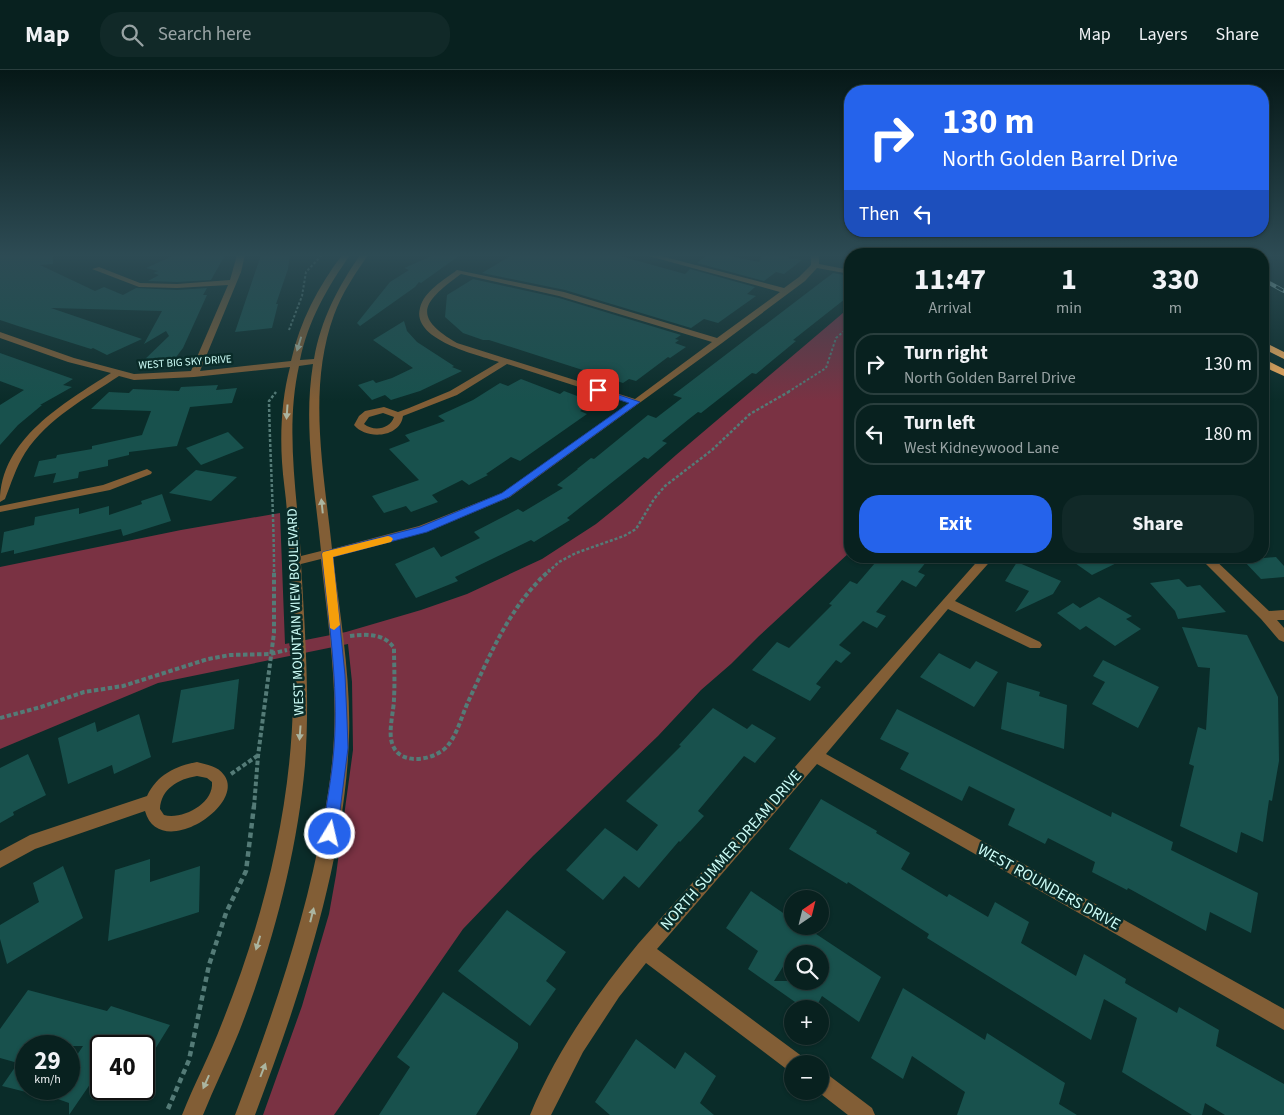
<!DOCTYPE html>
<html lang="en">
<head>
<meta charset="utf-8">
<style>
	:root { --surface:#08211f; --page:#112928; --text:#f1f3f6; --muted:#98a3a4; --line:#293e3d; --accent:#2563eb }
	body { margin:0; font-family:"Source Sans 3",sans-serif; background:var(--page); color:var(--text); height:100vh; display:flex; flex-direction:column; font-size:19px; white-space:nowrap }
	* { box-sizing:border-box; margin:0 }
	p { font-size:16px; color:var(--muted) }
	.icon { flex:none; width:28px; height:28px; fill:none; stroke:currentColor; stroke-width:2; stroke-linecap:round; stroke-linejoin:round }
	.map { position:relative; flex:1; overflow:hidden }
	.details { position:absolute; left:844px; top:178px; width:425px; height:315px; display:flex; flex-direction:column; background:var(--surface); border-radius:20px; box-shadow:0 1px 4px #0004,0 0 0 1px var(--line) }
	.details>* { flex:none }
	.hud { position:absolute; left:844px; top:15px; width:425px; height:152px; border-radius:20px; box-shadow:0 1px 4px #0004,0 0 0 1px var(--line); background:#2563eb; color:#fff; overflow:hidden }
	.needle { width:32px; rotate:35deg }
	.buttons { position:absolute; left:784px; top:820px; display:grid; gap:10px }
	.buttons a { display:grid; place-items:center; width:45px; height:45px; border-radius:50%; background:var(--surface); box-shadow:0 1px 4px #0004,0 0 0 1px var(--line); font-size:25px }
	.speed { position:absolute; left:15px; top:965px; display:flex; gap:10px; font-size:25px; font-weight:700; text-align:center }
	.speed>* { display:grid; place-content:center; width:65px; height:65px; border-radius:50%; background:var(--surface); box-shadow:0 1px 4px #0004,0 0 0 1px var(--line); line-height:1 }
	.speed small { font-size:12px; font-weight:400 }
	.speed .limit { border:2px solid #111; border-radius:8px; background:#fff; color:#111 }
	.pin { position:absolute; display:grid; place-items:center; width:42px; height:42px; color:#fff; margin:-21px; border-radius:10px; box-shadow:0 2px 8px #0006 }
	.me { position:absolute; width:55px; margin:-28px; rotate:9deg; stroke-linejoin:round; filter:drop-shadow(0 0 4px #0008) }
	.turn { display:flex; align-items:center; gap:18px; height:105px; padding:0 15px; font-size:22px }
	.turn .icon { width:65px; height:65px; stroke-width:2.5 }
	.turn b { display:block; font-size:35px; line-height:42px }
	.then { display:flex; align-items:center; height:48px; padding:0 15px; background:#0003; gap:10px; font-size:19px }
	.eta { display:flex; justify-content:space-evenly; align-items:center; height:85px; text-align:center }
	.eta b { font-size:30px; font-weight:700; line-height:35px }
	.action { display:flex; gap:10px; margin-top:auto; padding:10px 15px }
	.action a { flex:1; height:58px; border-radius:20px; background:var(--accent); color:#fff; font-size:20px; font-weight:700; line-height:58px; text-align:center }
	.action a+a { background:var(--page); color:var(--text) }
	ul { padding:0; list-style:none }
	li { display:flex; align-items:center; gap:15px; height:62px; margin:0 10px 8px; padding:0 5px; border:2px solid var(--line); border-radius:20px }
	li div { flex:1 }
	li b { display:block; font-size:19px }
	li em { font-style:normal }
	header { display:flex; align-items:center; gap:30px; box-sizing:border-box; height:70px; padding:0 25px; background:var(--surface); border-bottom:1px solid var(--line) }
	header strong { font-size:24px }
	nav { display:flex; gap:28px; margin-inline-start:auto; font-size:18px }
	.search { width:350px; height:45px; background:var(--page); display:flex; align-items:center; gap:12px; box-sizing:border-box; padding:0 18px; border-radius:20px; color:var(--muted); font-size:19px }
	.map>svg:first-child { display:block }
</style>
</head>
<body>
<header>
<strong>Map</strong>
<div class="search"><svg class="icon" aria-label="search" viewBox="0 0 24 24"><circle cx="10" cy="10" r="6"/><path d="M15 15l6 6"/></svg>Search here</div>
<nav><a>Map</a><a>Layers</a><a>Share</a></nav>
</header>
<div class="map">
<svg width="1284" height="1045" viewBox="0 0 1284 1045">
	<rect width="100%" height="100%" fill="#0a2c29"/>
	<path fill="#7a3243" d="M850,237V482L759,566L731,594L701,620L658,666L533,786L463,859L334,1045H263L302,936L329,844L336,805L353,680L352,612L348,574L158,613L0,679V497L181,460L280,443L285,574L346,562L421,540L467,524L542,489L596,454L622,433L676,385Z"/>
	<g fill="#18514d" fill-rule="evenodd">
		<path d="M0,185H53V194L40,195L95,221L104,217L123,225L136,218L177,220L207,218L203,225H207L183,278L173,291L141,293L169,266L166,261L144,274L162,241L51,238L142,269L107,285L93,278L91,279L18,256L0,250Z"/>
		<path d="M175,185H225L211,210L177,212L148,211L159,205L153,203L158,201L146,198Z"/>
		<path d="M261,185H290L288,199L276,234H278L272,258L235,262Z"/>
		<path d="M434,185H460L421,213L419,212L415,217L360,256L357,253L390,212L409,200L404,198Z"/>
		<path d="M512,185H617L685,204L690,199L755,217L747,224L756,226L718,253L704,249L691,258L565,220L482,203Z"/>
		<path d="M707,185H725L759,192L762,185H790L788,188L802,190L784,204L776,202L764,211L697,193Z"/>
		<path d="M833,203L850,206V225L793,270L796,271L756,304L752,303L701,343L698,342L689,349L662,371L667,373L648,389L644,387L567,448L570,450L534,472L531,470L455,507L458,511L416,528L395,494L434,477L441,487L480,468L474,462L518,439L523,442L563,418L557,415L578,399H577L591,388L594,389L648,345L656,348L682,328L673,325Z"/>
		<path d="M473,209L559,228L681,265L675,269L679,270L675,273L686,277L670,288L668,287L636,311L629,309L623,313L489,270H483L463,263L445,247L447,225Z"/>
		<path d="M404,251L407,261L417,272L454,296L452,297L462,301L420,321L391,330L385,325L372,330L358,315L373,310L376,313L392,308L413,298L373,270Z"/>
		<path d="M0,283L73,309L63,315L72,317L40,335H42L18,355L0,375V335L24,320L0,311Z"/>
		<path d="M521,309L560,324L564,321L593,332L580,341L587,344L520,391L511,387L486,404L488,405L469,415L462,410L432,425L438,432L411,442L406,436L384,443L372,426L419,410L389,379L410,371L405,365L445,351L438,346L473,330L500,313L508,316Z"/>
		<path d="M218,315L216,320L237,318L232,333L190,337L177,376L129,382V385L108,390V396L79,402L78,408L53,413L56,403L34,407L39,391L56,388L57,385L92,379V376L142,365L151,341L91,339L109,322L129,323L133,319L179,321L181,317Z"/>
		<path d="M228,362L244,378L201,395L186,378Z"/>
		<path d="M196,400L237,407L211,431L169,423Z"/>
		<path d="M162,424L171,451L123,466L121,459L14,484V480L1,483L4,462L34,455L35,447L79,438V444L109,436V445L142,434L141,431Z"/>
		<path d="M881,486H931L918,502L925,505L916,517L902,510L876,542L886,546L877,558L863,551L839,575L851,583L841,593L836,590L816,614L821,617L810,631L752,600L777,572L789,578L832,535L829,534L850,511L857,514Z"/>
		<path d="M1065,486H1131L1092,505Z"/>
		<path d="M1276,487L1284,496V507L1261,509L1243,490Z"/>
		<path d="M1017,492L1061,511L1053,524L1015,542L1029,521L1005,511Z"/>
		<path d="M1179,509L1187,517L1200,515L1226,542L1178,549L1175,541L1150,513Z"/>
		<path d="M1099,527L1132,546L1126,549L1141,559L1115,576L1086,556L1080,560L1057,543L1073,533L1080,538Z"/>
		<path d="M1182,557L1247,565L1278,627L1279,691L1272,731L1269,730L1263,772L1241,762L1237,783L1180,756L1194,696L1189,694L1198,657L1206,660L1210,598L1198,597Z"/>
		<path d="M939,583L970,599L976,591L998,602L974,637L920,607Z"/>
		<path d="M1103,590L1159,617L1138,658L1092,634L1105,612L1093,606Z"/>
		<path d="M239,609L234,659L172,673L181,620Z"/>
		<path d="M1007,612L1040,622L1039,626L1067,635L1064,679L1001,659Z"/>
		<path d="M713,638L747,659L752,654L776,668L755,693L744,686L698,741L704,746L680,772L679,771L639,818L624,806L603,830L566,800L605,758L637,781L658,755L626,731L681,676L679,675Z"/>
		<path d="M897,639L1111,747L1112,742L1173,772L1171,780L1258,823L1251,863L1210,842L1206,861L1128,818L1127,820L1092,802L1095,792L1048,768L1045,774L1008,755L1015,739L969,716L962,731L900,699L909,683L880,669Z"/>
		<path d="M139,644L151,687L114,704L112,695L68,714L58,668L95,652L97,662Z"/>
		<path d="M28,684L46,725L13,742L14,745L0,753V698Z"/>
		<path d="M821,729L877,761L876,763L910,783L901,799L947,827L949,824L988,847L995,832L1029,852L1021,873L1076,906L1084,884L1126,909L1125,913L1177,943L1179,937L1219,960L1216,976L1284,1014V1045H1225L1205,1033L1202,1045H1192L1122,1002L1137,948L1104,929L1091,970L927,868L929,864L848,812L847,814L789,779Z"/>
		<path d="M150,789V812L200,796L199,842L108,871L115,800Z"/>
		<path d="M63,796L83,848L7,894L0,869V855L39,832L33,813Z"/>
		<path d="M751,821L792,849V856H804L881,907L859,952L822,926L815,939H805L748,899L758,881L726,858ZM791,884H820V911H774Z"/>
		<path d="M507,840L566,882L546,911L556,919L530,956L458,901Z"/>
		<path d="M903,918L985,970L987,963L1065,1013L1059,1034L1077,1045H957L965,1022L912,986L903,1009L871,988Z"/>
		<path d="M28,920L107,941L111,936L170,955L144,997V976H101V1005L97,1004L69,1045V1033L35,1021V1019H69V997L83,976H26V1022L2,1016L18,993L0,988V959Z"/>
		<path d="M443,922L518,973V978L476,1045H379L410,997L397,987Z"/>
		<path d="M636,969L675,999L685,982L716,1006L700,1033L714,1045H610L595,1032Z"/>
	</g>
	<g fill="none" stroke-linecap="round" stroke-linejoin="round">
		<g stroke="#547b77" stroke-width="2" stroke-dasharray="2.5 2" stroke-linecap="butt">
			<path d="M289,260L302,226L306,202L322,185"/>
			<path d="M788,322L826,298L836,268L850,256"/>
		</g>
		<g stroke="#547b77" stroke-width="2.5" stroke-dasharray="3 2" stroke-linecap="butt">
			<path d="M274,502C274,445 270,388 269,331L276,322"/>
			<path d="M548,502L559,492L576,483L624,466L636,459L654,429L665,416L712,380L750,344L790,321"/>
		</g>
		<g stroke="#547b77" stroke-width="4" stroke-dasharray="4.5 2.5" stroke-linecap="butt">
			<path d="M350,566C366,564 384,563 394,578C394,594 395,611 394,628C394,641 388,660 392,673C399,698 438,690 449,674C458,662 462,645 468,632C490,585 510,535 550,500"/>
			<path d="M0,648L41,637L84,622L123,616L208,589L230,585L270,584L287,580"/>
			<path d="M231,704L257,686"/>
			<path d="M254,737L258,686L274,563V500"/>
		</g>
		<path stroke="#547b77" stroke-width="4.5" stroke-dasharray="5.5 4" stroke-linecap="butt" d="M168,1039L189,990L209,895L226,843L246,801L254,736"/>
		<g fill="#825e36" fill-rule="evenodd">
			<path d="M237,185H245L241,202L200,301L291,291C300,251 318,217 342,185H350C327,218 308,251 300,290L314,289C321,249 338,217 360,185H368C355,204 342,223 334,245C307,319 324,402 332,479L419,456L502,423L629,333L507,294L457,325L403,346C400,368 366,370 354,355L359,346L365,341L384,337L398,342L409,338L450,321L499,292C478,285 411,270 420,238C424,221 444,210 457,200L564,222L717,268L780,222L645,185H657L784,218L799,207L811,195V185H819V194L850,200V204L817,198L805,211L722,273L510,427L427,462L333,486C340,546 351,607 349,667C345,793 299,928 255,1045H235C271,950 305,853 323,752C328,724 333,695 334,666C337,608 327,547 321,489L301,494C305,561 310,628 305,695C297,785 272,877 239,962C228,990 214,1017 203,1045H182C194,1014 210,985 222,953C263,851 291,741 293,631C294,568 291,505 287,442C286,426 283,409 282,392C280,361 282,327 290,297L194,307L134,310L119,306C86,328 48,348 25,383C16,397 11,414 5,429L0,432C0,369 64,333 111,303L68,292L0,268V262L74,288L134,304L191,301L228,215L177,218L139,217L92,199L99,197L140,213L177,214L230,210ZM461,204L559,226L712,272L635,329L457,273C410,246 424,231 461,204ZM313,294C303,355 315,420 321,481L301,486C297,423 285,359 299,296ZM383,343L394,347C390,359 374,362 364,354L369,347Z"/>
			<path d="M147,399L152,402L151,404L110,420L0,442V436L103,415Z"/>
			<path d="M982,486H995L955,531L1040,572L1042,575L1040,578H1030L948,539L826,684L1284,939V960L817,694L657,879L803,987L806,994H792V1003L789,1001L646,893L619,927L583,982L551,1045H530C556,982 595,926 638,874Z"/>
			<path d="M1198,486H1211L1269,541L1284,540V550H1277L1284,558V572L1279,570L1261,549Z"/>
			<path d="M197,692C207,695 218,696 224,705C247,735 159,792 145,741L35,779L0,798V781L30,765L147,726C157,705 175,696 197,692ZM197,706L207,708L212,712C214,734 182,750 164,745L160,739C161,719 178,709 197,706Z"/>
			<path d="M820,1001L827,1004L872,1038L875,1045H848L817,1021H820Z"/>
		</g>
		<g fill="#f8b05d" fill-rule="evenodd">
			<path d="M1262,271L1284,282V289L1262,278Z"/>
			<path d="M1262,288L1284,299V306L1262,296Z"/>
		</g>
		<defs>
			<path id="rail" d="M1262,209L1284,221"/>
		</defs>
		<use href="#rail" stroke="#a8d5d0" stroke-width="4"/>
		<use href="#rail" stroke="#0a2c29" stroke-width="2.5" stroke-dasharray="8" stroke-linecap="butt"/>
	</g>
	<defs><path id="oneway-solid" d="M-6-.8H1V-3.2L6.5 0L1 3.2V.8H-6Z" transform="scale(1.25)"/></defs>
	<g fill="#abb5a0">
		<use href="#oneway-solid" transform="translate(299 274) rotate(107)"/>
		<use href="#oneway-solid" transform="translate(287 342) rotate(94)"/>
		<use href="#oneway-solid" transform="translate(322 436) rotate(-96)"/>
		<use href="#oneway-solid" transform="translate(300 663) rotate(94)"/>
		<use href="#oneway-solid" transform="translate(312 845) rotate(-76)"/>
		<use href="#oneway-solid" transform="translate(258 873) rotate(107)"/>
		<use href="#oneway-solid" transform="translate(263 1000) rotate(-69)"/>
		<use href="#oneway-solid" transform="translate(206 1012) rotate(114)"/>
	</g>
	<linearGradient id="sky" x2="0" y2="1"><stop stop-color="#061817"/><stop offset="0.56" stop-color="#2d4b54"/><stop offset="1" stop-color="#2d4b54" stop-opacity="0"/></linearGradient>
	<rect width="1284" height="331" fill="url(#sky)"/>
	<path fill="#2563eb" stroke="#184099" d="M598,318L640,332L509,427L427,462L333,487L345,605L347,650L348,678L337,764L335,769L330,771L324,769L322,764C326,736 332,707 334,678C339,614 328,548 322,484L323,482L420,457L502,423L629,333L595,322V319Z"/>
	<path fill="#f59e0b" d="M388,466L391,467L393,469L391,472L333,487L340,555L334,560L330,558L322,484L323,482Z"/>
	<g text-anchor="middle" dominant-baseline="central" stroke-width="5" stroke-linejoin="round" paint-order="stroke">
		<g font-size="11" fill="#ccfcf6" stroke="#0a2c29">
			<text transform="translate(185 292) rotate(-4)">WEST BIG SKY DRIVE</text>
		</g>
		<g font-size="14" fill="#ccfcf6" stroke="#0a2c29">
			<text transform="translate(296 542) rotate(-92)">WEST MOUNTAIN VIEW BOULEVARD</text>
		</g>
		<g font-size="16" fill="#ccfcf6" stroke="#0a2c29">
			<text transform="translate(731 780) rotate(-49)">NORTH SUMMER DREAM DRIVE</text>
			<text transform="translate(1049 817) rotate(29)">WEST ROUNDERS DRIVE</text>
		</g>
	</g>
</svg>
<div class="buttons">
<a><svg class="needle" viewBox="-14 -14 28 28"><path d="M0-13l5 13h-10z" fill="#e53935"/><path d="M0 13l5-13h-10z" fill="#98a3a4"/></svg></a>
<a><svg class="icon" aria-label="search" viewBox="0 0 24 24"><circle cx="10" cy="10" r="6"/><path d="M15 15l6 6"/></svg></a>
<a>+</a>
<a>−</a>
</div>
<div class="speed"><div>29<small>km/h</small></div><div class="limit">40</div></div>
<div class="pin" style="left:598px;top:320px;background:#d93025"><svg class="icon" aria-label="arrive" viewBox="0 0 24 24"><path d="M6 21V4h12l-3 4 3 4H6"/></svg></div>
<svg class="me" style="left:330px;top:764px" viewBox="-20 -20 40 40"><circle r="17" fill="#2563eb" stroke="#fff" stroke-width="3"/><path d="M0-11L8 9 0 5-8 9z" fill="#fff"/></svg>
<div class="hud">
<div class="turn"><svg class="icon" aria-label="right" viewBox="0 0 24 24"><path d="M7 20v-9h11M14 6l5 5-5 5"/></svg><div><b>130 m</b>North Golden Barrel Drive</div></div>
<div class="then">Then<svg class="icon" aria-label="left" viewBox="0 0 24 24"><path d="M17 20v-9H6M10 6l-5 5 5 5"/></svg></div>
</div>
<section class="details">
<div class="eta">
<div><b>11:47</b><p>Arrival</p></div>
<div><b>1</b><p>min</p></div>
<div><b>330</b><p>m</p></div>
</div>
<ul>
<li><svg class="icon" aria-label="right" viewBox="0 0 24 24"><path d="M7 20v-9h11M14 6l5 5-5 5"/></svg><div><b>Turn right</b><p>North Golden Barrel Drive</p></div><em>130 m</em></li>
<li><svg class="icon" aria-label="left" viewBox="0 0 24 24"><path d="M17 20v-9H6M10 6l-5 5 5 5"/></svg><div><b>Turn left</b><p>West Kidneywood Lane</p></div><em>180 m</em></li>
</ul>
<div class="action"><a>Exit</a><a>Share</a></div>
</section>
</div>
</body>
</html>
